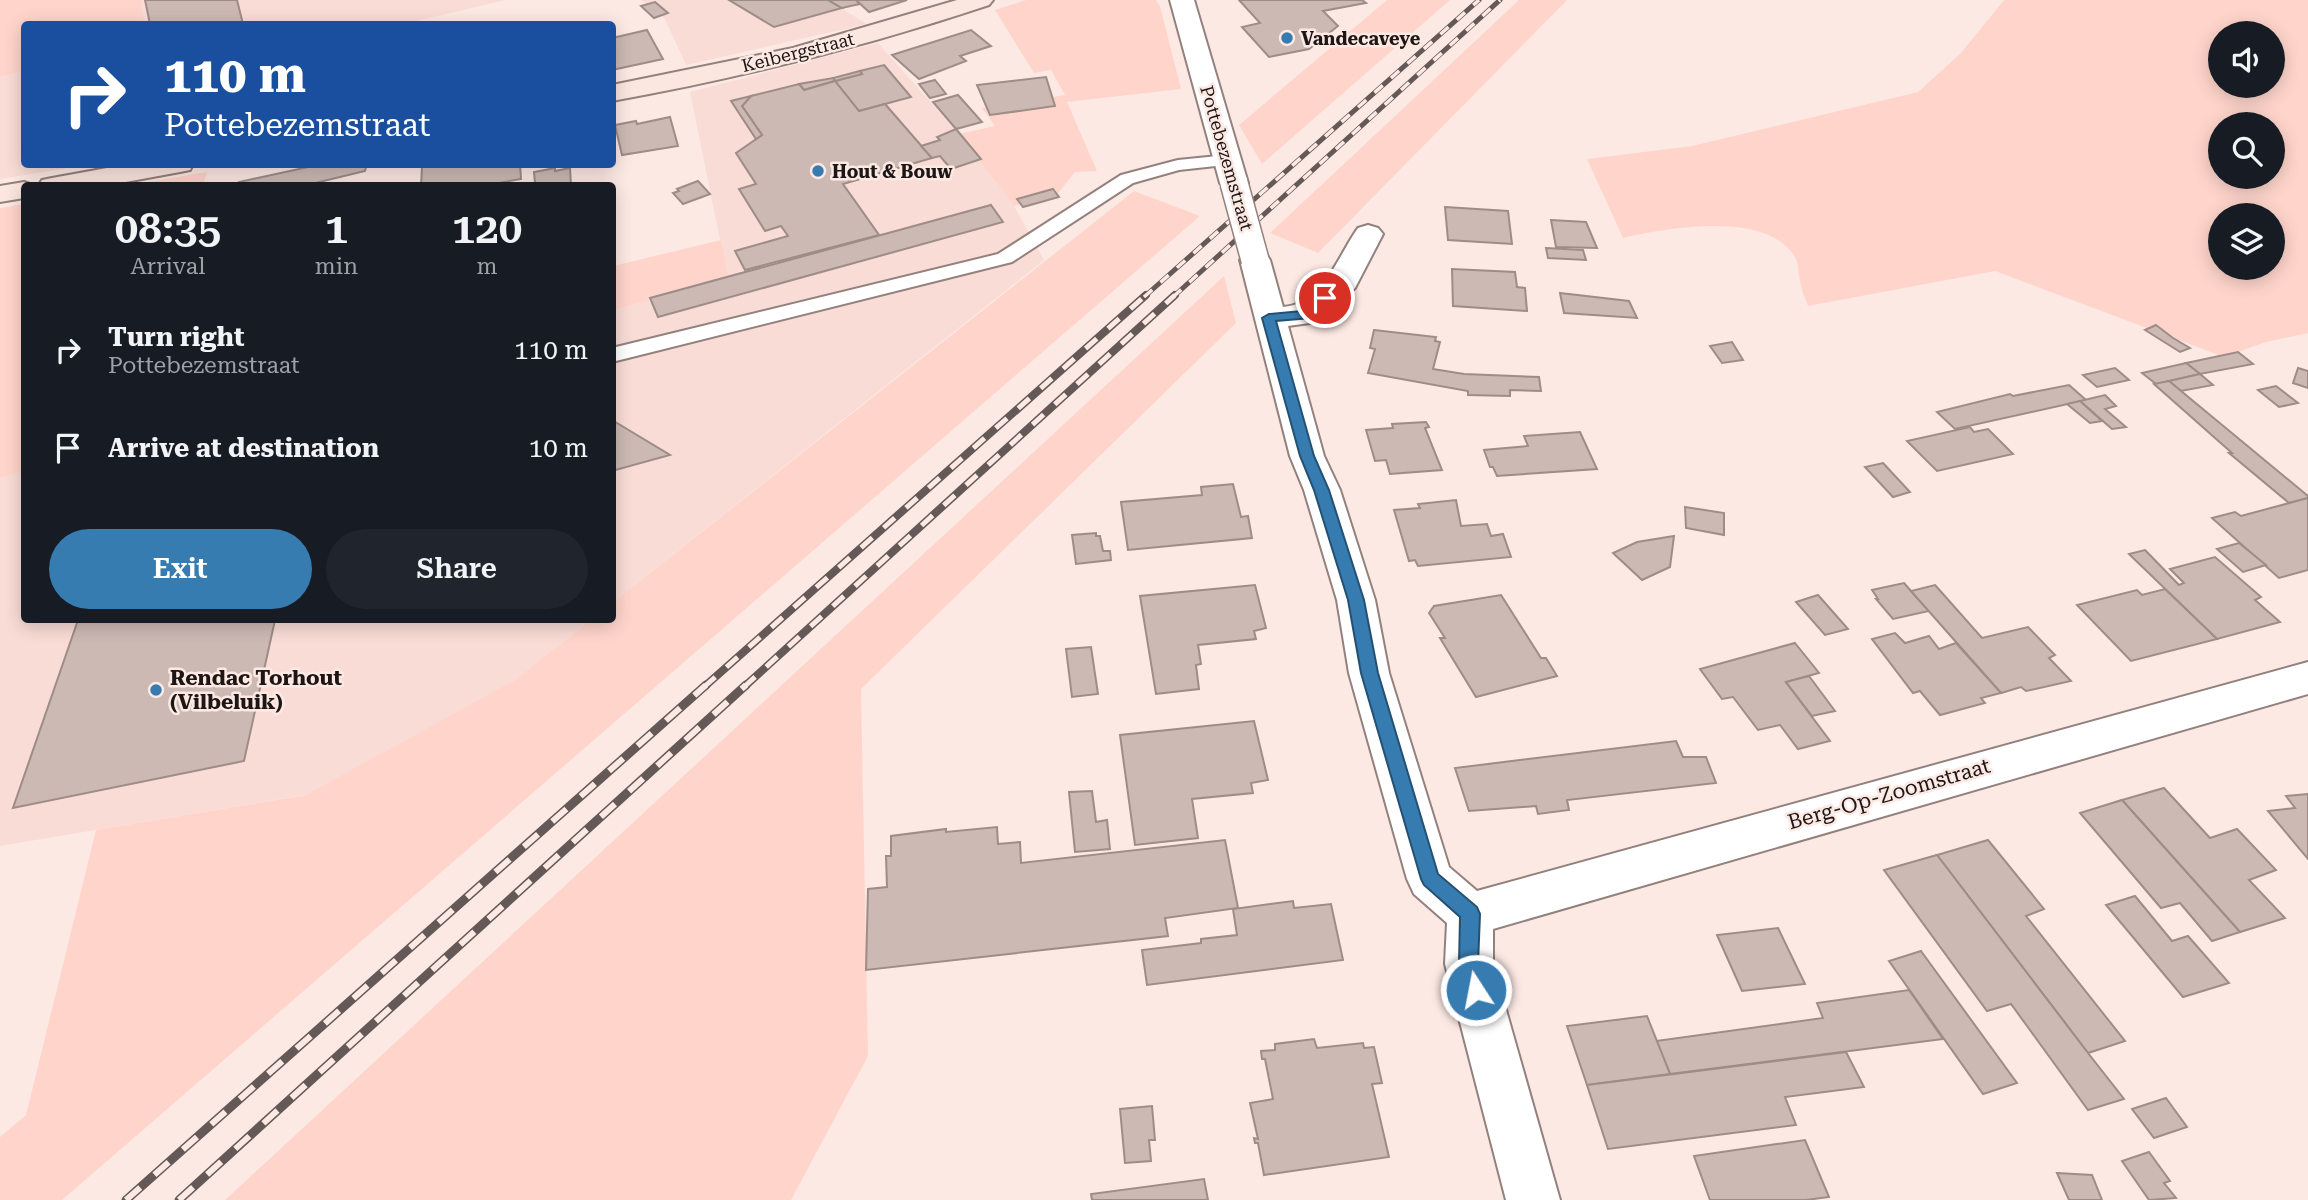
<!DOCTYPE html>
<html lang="en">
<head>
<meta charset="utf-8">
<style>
	:root { --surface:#171b24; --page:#20242c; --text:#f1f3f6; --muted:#9ea1a6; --accent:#377cb1 }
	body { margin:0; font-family:"Roboto Serif",serif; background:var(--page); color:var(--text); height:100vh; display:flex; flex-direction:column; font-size:26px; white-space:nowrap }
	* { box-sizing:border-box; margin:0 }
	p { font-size:23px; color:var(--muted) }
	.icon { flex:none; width:38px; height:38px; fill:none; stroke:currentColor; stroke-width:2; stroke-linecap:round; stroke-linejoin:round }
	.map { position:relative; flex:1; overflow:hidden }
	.side { position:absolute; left:21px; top:182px; width:595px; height:441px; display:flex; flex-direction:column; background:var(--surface); border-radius:7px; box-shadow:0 4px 18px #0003 }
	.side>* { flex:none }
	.hud { position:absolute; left:21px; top:21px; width:595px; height:147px; border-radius:7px; box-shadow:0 4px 18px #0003; background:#1a4fa0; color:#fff; overflow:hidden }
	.fabs { position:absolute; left:2208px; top:21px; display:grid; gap:14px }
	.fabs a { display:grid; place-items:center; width:77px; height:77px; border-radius:50%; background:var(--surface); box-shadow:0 4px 18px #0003; font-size:35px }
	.pin { position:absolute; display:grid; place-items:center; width:60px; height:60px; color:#fff; margin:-30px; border:4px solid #fff; border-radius:50%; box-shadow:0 2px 7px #0007 }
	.me { position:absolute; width:77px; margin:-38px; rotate:349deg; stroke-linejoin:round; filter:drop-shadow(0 0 5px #0008) }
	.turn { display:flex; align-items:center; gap:24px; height:147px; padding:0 28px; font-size:32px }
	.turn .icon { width:91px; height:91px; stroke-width:2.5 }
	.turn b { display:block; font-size:49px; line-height:60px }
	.eta { display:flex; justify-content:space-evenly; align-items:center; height:119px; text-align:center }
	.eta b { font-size:42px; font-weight:600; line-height:49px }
	.action { display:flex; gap:14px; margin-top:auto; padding:14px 28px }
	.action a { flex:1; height:80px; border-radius:42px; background:var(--accent); color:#fff; font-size:28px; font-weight:600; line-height:80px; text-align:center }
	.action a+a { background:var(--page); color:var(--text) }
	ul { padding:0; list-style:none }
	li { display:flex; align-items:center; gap:21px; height:98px; padding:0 28px }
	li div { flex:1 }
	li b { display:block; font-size:26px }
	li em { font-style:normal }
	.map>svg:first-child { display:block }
</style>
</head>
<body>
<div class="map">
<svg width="2308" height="1200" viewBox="0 0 2308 1200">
	<rect width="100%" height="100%" fill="#fde9e4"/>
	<g fill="#f9dcd5">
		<path d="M141,0H506L403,24H145Z"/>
		<path d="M641,0H828L867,24L686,65L665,19Z"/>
		<path d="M878,43L959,134L1014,206L1044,260L613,602V310L728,279L690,92Z"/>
		<path d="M24,71V164L87,165L0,179V77Z"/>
		<path d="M24,472V620H591L513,681L328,791L0,846V478Z"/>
	</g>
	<g fill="#ffd5cb" fill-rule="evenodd">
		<path d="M0,0H141L145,24H24V71L0,77Z"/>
		<path d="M1026,0H1156L1160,6L1181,89L1067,102L1097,171L1075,172L1055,197L1014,206L959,134L995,126L982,108L1065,95L1051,70L1034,73L995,10Z"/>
		<path d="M1387,0H1450L1262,164L1239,125Z"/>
		<path d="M1519,0H1567L1318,253L1270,233Z"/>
		<path d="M2004,0H2308V333L2266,342L2224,357L1995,271L1808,306C1805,298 1801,289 1800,281C1798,274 1799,265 1796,259C1770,209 1666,228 1623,238L1587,159L1692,146L1918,92L1961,53ZM2221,33H2273V86H2221ZM2221,124H2273V177H2221ZM2221,215H2273V268H2221Z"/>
		<path d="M207,172L203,185H131Z"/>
		<path d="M1134,191L1200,216L62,1200H0V1137L26,1115L96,830L306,795L513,681L591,620H612L613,602Z"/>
		<path d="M24,204V472L0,478V208Z"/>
		<path d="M721,240L729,279L613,310V266Z"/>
		<path d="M1224,276L1236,323L861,689L868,1056L791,1200H225Z"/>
	</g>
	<g fill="#ccb9b4" stroke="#9e8c87" stroke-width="2">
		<path d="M145,0H237L243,24H150Z"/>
		<path d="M729,0H828L842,8L774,27Z"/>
		<path d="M828,0H856L860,4L842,8Z"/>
		<path d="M856,0H907L869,12Z"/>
		<path d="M1239,0H1362L1366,3L1323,11L1338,26L1309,49L1269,57L1242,27L1260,23Z"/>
		<path d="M655,2L668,13L654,18L641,6Z"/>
		<path d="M647,30L663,59L612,70V38Z"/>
		<path d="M971,30L991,46L960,56L966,61L919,79L892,55Z"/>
		<path d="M884,65L911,97L859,111L835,81L862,74L860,71Z"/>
		<path d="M860,71L862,74L835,81L833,78Z"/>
		<path d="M1046,77L1055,106L990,115L977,85Z"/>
		<path d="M833,78L835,81L804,90L799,84Z"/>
		<path d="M935,80L946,94L930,98L919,84Z"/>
		<path d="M835,81L859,111L885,104L932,158L843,184L879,235L745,270L735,251L788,236L781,226L765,231L739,189L756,184L736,153L762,135L742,106L751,96L799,84L804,90Z"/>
		<path d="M958,95L982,122L956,129L933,102Z"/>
		<path d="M751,96L742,106L762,135L756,139L731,101Z"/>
		<path d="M670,117L678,146L622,155L615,125L636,121L637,124Z"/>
		<path d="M956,129L981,159L951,169L940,156L932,158L921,146L940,140L937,137Z"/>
		<path d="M322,164H367L365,171L303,186H239V182Z"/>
		<path d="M438,164H520L521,179L482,186H421L422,167Z"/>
		<path d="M555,168V171L570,168L571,186H519L535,183L534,172Z"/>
		<path d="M698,181L710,194L683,204L673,193L679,191L677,189Z"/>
		<path d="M1053,189L1059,197L1023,207L1017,199Z"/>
		<path d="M991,205L1003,222L658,317L650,298Z"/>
		<path d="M1445,207L1508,211L1512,244L1448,240Z"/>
		<path d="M1551,220L1586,222L1597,248L1556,247Z"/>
		<path d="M1546,248L1583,250L1586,260L1548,258Z"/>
		<path d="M1452,269L1515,272L1517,287L1525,288L1527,311L1453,306Z"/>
		<path d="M1560,293L1629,301L1637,318L1564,313Z"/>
		<path d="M2156,325L2173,338L2190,348L2180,352L2145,330Z"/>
		<path d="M1374,330L1436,337L1435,341L1440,342L1433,369L1464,374L1539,377L1541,391L1510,390V396L1468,395V391L1368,373L1375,349L1370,348Z"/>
		<path d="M1732,342L1743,360L1722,363L1710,346Z"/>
		<path d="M2238,352L2253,364L2200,374L2186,363Z"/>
		<path d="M2186,363L2200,374L2156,384L2142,373Z"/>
		<path d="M2115,368L2129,380L2097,387L2083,375Z"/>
		<path d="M2298,368L2308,371V388L2293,383Z"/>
		<path d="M2200,374L2213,385L2181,391L2169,381Z"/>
		<path d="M2169,381L2308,496V498L2289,503L2229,453H2232L2154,384Z"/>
		<path d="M2069,385L2086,400L1955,429L1937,412L2010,394L2013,396Z"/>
		<path d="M2276,386L2298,403L2279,407L2258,390Z"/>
		<path d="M2105,395L2116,406L2105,409L2126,427L2112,429L2080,401Z"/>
		<path d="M2080,401L2102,421L2090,423L2067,404Z"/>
		<path d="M612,420L670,455L612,471Z"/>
		<path d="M1426,422L1429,427L1425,428L1442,470L1390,474L1386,460L1375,461L1366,430L1393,428L1392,424Z"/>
		<path d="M1970,427L1974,432L1988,429L2013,454L1937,471L1907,441Z"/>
		<path d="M1580,432L1597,469L1497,476L1493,467H1490L1484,450L1528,446L1524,436Z"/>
		<path d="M1883,463L1910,492L1893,497L1865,467Z"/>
		<path d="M1233,484L1241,517L1248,516L1252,538L1128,550L1121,502L1202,495L1201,487Z"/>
		<path d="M2308,498V570L2279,578L2212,518L2235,512L2241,516Z"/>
		<path d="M1456,500L1461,526L1487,524L1491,536L1503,534L1511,557L1418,566L1415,560L1409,561L1394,510L1420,508L1418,504Z"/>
		<path d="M1685,507L1724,513V535L1686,528Z"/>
		<path d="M1096,533V536H1100L1103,551H1110L1111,560L1076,564L1072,535Z"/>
		<path d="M1674,536L1670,567L1642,580L1613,553L1637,542Z"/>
		<path d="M2239,543L2266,565L2243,572L2217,549Z"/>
		<path d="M2145,550L2179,585L2184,583L2170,569L2215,557L2261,597L2255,600L2280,622L2217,639L2129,554Z"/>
		<path d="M1904,583L1911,591L1929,611L1893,619L1876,599H1878L1872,590Z"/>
		<path d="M1255,585L1266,628L1254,631L1256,639L1198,645L1201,664L1196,665L1199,689L1156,694L1140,596Z"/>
		<path d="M1935,585L1982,638L2028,627L2055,655L2049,658L2071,681L2026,691L2021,687L2001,693L1911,591Z"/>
		<path d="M2165,589L2217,639L2131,661L2077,605L2137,590L2142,595Z"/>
		<path d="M1501,595L1541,658H1546L1557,676L1476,697L1440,638H1445L1429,613L1434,606Z"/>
		<path d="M1818,595L1848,629L1825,635L1796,602Z"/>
		<path d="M78,620H275L244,761L13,808Z"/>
		<path d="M1895,633L1905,643L1929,636L1939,649L1956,643L2001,693L1981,698L1985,703L1940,715L1920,691L1913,693L1872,639Z"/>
		<path d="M1795,643L1819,673L1786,682L1830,741L1798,749L1780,725L1758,730L1733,697L1722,699L1700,669Z"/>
		<path d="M1091,647L1098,694L1072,697L1066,649Z"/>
		<path d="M1809,676L1835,711L1812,716L1786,682Z"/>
		<path d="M1254,721L1268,780L1251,783L1253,793L1192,799L1198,838L1135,845L1120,735Z"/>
		<path d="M1676,741L1683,757H1706L1716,783L1567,800L1569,810L1538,814L1536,806L1469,811L1455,768Z"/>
		<path d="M2164,788L2210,838L2237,829L2276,870L2249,880L2285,918L2240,932L2122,800Z"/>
		<path d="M1092,791L1096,822L1107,820L1110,849L1075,852L1069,792Z"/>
		<path d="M2308,794V859L2268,811L2295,808L2286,796Z"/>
		<path d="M2122,800L2240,932L2212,941L2180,903L2161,908L2080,813Z"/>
		<path d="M997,827L998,844L1020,842L1021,863L1225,840L1238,908L1165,918L1168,936L866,970L868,889L887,887L886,856H891V836L946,829V832Z"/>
		<path d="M1988,840L2044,909L2026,916L2125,1041L2088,1053L1937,855Z"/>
		<path d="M1937,855L2088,1053L2124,1099L2088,1110L2011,1004L1987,1011L1884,870Z"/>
		<path d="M2135,896L2172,941L2188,936L2229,983L2183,997L2106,905Z"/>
		<path d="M1293,901L1294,908L1331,904L1343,960L1147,985L1142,950L1201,943V939L1237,935L1233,909Z"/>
		<path d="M1778,928L1805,984L1742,991L1717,935Z"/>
		<path d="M1921,951L2017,1083L1983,1094L1889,961Z"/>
		<path d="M1909,990L1943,1039L1670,1074L1656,1041L1823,1018L1817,1003Z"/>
		<path d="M1647,1016L1670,1074L1587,1085L1567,1026Z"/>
		<path d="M1314,1039L1317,1048L1363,1043L1364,1048L1374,1047L1382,1083L1372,1084L1389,1157L1264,1175L1258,1143H1255L1254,1138L1258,1139L1250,1103L1273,1099L1265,1059H1262L1261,1051L1275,1050V1044Z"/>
		<path d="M1846,1052L1864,1087L1785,1097L1796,1125L1608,1149L1587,1085Z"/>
		<path d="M2166,1098L2187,1127L2154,1138L2132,1109Z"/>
		<path d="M1152,1106L1155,1140H1149L1151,1161L1125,1163L1120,1109Z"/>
		<path d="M1805,1140L1829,1197L1806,1200H1710L1694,1156Z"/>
		<path d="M2149,1152L2170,1181L2164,1183L2176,1198L2149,1200L2122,1161Z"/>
		<path d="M2057,1173L2092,1175L2102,1200H2069Z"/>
		<path d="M1204,1179L1208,1200H1092L1091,1194Z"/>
	</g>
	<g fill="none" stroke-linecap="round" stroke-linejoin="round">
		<defs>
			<path id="lane" d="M1228,155L1237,160L1234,164L1179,170L1133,183L1012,262L612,362V348L998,254L1121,175L1178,160Z"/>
			<g id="street">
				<path d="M1170,0H1194L1248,183L1244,189L1234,191L1224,189L1220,183Z"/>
				<path d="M1368,225L1378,228L1383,234L1355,288L1317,322L1288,326L1324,456L1340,490L1375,600L1389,673L1449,867L1477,891L2308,662V694L1493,929V964L1560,1200H1506L1445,964L1447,923L1414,894L1407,879L1349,673L1337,600L1304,490L1290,456L1240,260L1244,254L1255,251L1266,254L1270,260L1283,307C1324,304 1337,257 1358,228Z"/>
			</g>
			<g id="secondary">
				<path d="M957,0H993L989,5C866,46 741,78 612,101V85L793,48Z"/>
				<path d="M129,164H193L190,170L180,172L104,186H38L42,180L52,178Z"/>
				<path d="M24,182L35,186H24V198L0,202V186Z"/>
			</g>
		</defs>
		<use href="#lane" stroke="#93817d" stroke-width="4"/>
		<use href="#street" stroke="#93817d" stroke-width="4"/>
		<use href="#secondary" stroke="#93817d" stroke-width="4"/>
		<use href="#lane" fill="#fff" fill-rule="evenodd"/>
		<use href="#street" fill="#fff" fill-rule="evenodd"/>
		<use href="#secondary" fill="#fce6e0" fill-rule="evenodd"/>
		<defs>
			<g id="rail-far2">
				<path d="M1144,297L1479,0"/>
				<path d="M1173,297L1500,0"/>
			</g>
			<g id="rail-far1">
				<path d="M704,687L1146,295"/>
				<path d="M744,687L1175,295"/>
			</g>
			<g id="rail">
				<path d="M126,1200L706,685"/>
				<path d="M179,1200L746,685"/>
			</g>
		</defs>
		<use href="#rail-far2" stroke="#645957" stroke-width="5"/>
		<use href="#rail-far1" stroke="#645957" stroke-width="8"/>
		<use href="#rail" stroke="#645957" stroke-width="9"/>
		<use href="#rail-far2" stroke="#fde9e4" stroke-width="3.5" stroke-dasharray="11" stroke-linecap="butt"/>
		<use href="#rail-far1" stroke="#fde9e4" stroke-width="5" stroke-dasharray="15" stroke-linecap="butt"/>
		<use href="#rail" stroke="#fde9e4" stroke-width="6" stroke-dasharray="19" stroke-linecap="butt"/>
		<defs>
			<path id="street-bridge" d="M1234,183L1255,260"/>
		</defs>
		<use href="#street-bridge" stroke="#93817d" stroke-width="30" stroke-linecap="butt"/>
		<use href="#street-bridge" stroke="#fff" stroke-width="27"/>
	</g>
	<path fill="#377cb1" stroke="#245173" stroke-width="2" d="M1325,294L1331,298L1311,318L1276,321L1314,456L1329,490L1364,600L1378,673L1438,874L1477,907L1480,914L1478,964L1486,990L1483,997L1476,999L1469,997L1459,964L1460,917L1424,885L1421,879L1361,673L1348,600L1314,490L1300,456L1262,318L1269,314L1302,311Z"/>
	<g fill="#377cb1" stroke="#fde9e4" stroke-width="2.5">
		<circle cx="1287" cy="38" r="7"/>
		<circle cx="818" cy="171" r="7"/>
		<circle cx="156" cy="690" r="7"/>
	</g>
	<g text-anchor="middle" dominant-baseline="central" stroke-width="5" stroke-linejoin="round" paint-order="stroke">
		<g font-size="18" font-weight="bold" fill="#1d1615" stroke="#fde9e4" text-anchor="start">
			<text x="1301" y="38">Vandecaveye</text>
			<text x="832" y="171">Hout &amp; Bouw</text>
		</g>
		<g font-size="18" fill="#1d1615" stroke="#fde9e4">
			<text transform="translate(798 52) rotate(-14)">Keibergstraat</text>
			<text transform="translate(1227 158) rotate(74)">Pottebezemstraat</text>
		</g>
		<g font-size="21" font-weight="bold" fill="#1d1615" stroke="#fde9e4" text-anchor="start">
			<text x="170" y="678">Rendac Torhout<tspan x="170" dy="24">(Vilbeluik)</tspan></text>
		</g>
		<g font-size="21" fill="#1d1615" stroke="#fde9e4">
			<text transform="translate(1889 794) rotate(-16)">Berg-Op-Zoomstraat</text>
		</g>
	</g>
</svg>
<div class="fabs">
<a><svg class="icon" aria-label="sound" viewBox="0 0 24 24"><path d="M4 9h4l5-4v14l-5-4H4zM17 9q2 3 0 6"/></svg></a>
<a><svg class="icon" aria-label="search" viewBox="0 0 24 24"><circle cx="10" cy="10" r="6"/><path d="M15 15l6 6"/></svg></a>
<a><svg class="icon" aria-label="layers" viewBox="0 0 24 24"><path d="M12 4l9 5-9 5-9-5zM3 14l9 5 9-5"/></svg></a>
</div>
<div class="pin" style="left:1325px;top:298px;background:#d93025"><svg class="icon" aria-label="arrive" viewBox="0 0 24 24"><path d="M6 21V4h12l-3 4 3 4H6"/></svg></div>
<svg class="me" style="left:1476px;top:990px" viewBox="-20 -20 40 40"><circle r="17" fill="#377cb1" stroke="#fff" stroke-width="3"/><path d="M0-11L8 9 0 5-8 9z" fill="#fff"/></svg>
<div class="hud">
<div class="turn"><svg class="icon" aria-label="right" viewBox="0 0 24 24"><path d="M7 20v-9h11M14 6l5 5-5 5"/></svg><div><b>110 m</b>Pottebezemstraat</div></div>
</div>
<section class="side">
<div class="eta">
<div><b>08:35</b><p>Arrival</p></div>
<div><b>1</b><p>min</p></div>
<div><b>120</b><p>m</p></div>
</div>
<ul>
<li><svg class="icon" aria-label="right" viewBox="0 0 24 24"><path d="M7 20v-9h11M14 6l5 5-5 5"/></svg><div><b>Turn right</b><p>Pottebezemstraat</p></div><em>110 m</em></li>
<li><svg class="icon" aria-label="arrive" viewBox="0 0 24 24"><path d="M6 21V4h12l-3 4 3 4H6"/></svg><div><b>Arrive at destination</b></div><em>10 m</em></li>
</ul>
<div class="action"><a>Exit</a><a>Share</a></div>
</section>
</div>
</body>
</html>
